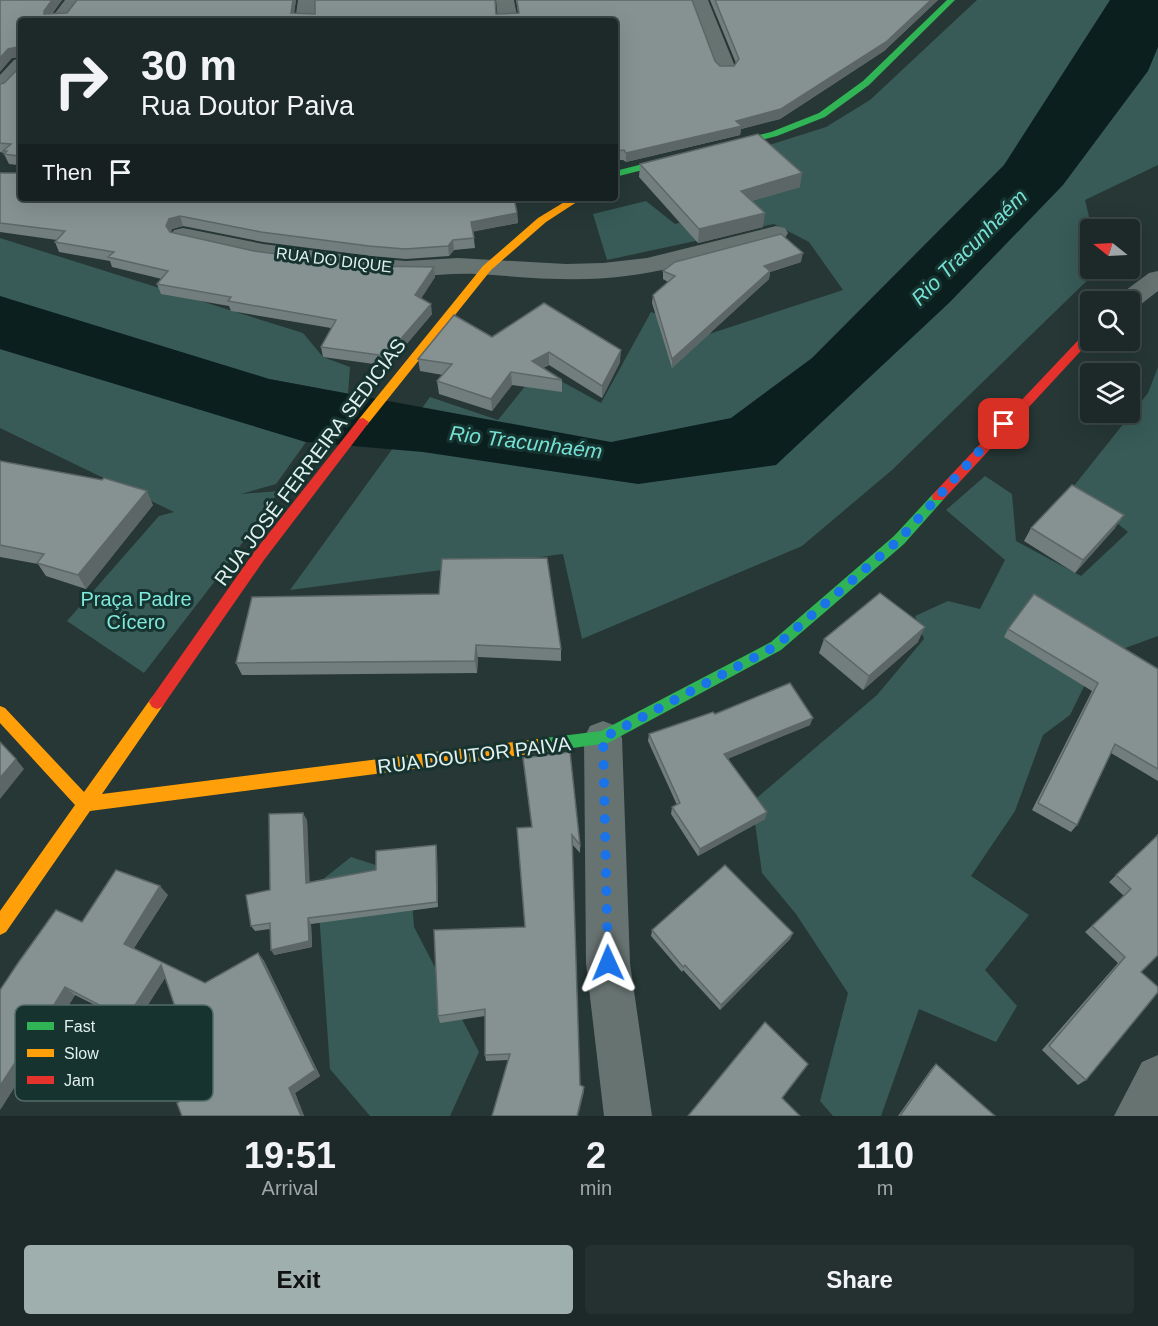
<!DOCTYPE html>
<html lang="en">
<head>
<meta charset="utf-8">
<style>
	:root { --surface:#1c2928; --page:#253130; --text:#f1f3f6; --muted:#a0a6a8; --line:#3a4545; --accent:#9fafad }
	body { margin:0; font-family:Helvetica,sans-serif; background:var(--page); color:var(--text); height:100vh; display:flex; flex-direction:column; font-size:22px; white-space:nowrap }
	* { box-sizing:border-box; margin:0 }
	p { font-size:20px; color:var(--muted) }
	.icon { flex:none; width:33px; height:33px; fill:none; stroke:currentColor; stroke-width:2; stroke-linecap:round; stroke-linejoin:round }
	.map { position:relative; height:1116px; overflow:hidden }
	.drawer { display:flex; flex-direction:column; background:var(--surface); flex:1 }
	.drawer>* { flex:none }
	.guide { position:absolute; left:18px; top:18px; width:600px; height:183px; border-radius:6px; box-shadow:0 6px 24px #0002,0 0 0 2px var(--line); background:#1c2928; color:var(--text); overflow:hidden }
	.needle { width:39px; rotate:288deg }
	.controls { position:absolute; left:1080px; top:219px; display:grid; gap:12px }
	.controls a { display:grid; place-items:center; width:60px; height:60px; border-radius:6px; background:var(--surface); box-shadow:0 6px 24px #0002,0 0 0 2px var(--line); font-size:30px }
	.pin { position:absolute; display:grid; place-items:center; width:51px; height:51px; color:#fff; margin:-26px; border-radius:12px; box-shadow:0 3px 9px #0006 }
	.me { position:absolute; width:66px; margin:-33px; rotate:359deg; stroke-linejoin:round; filter:drop-shadow(0 0 4px #0008) }
	.turn { display:flex; align-items:center; gap:21px; height:126px; padding:0 24px; font-size:27px }
	.turn .icon { width:78px; height:78px; stroke-width:2.5 }
	.turn b { display:block; font-size:42px; line-height:51px }
	.then { display:flex; align-items:center; height:57px; padding:0 24px; background:#0003; gap:12px; font-size:22px }
	.eta { display:flex; justify-content:space-evenly; align-items:center; height:102px; text-align:center }
	.eta b { font-size:36px; font-weight:700; line-height:42px }
	.action { display:flex; gap:12px; margin-top:auto; padding:12px 24px }
	.action a { flex:1; height:69px; border-radius:6px; background:var(--accent); color:#111; font-size:24px; font-weight:700; line-height:69px; text-align:center }
	.action a+a { background:var(--page); color:var(--text) }
	.map>svg:first-child { display:block }
</style>
</head>
<body>
<div class="map">
<svg width="1158" height="1116" viewBox="0 0 1158 1116">
	<rect width="100%" height="100%" fill="#263735"/>
	<g fill="#385b57">
		<path d="M977,0H1158V165L1085,200L1092,229L1090,268L1099,269L892,470L802,546L582,639L563,554L290,590L430,397L498,420L539,369L601,403L651,312L709,334L843,290L809,242L774,224L607,260L593,214L646,201L675,224L799,187L763,147L826,127L870,100Z"/>
		<path d="M0,238L303,333L323,357L350,367L348,394L269,379L0,297Z"/>
		<path d="M0,349L306,442L276,484L241,494L279,491L218,577L144,673L67,621L159,516L174,512L0,428Z"/>
		<path d="M1158,367V636L1098,658L1070,715L1043,735L1015,811L971,876L1029,915L985,970L1017,1006L996,1042L919,1009L881,1116H833L820,1101L848,993L796,914L762,873L752,802L877,695L924,639L915,616L948,601L980,609L1005,560L946,510L985,476L1012,494L1016,541L1081,576L1128,532L1073,487L1148,393Z"/>
		<path d="M351,857L410,876L414,927L479,1052L450,1116H370L330,1069L317,884Z"/>
	</g>
	<path fill="#0b201e" d="M1110,0H1158V47L1148,71L1063,185L950,302L776,465L638,484L423,452L306,442L0,349V296L269,379L611,442L731,418L812,358L1004,165Z"/>
	<g fill="none" stroke-linecap="round" stroke-linejoin="round">
		<g fill="#677371" fill-rule="evenodd">
			<path d="M65,0H84L69,21H49Z"/>
			<path d="M298,0H316L315,21H295Z"/>
			<path d="M496,0H514L518,21H498Z"/>
			<path d="M690,0H708L736,69L733,73H719L716,69Z"/>
			<path d="M21,58V76L7,91L0,93V75L14,60Z"/>
			<path d="M776,226L785,228L788,233L785,238C732,253 680,269 626,276C575,283 526,277 476,274C450,273 424,277 399,276C323,272 247,258 174,240L171,235L174,230L183,228L263,244L371,258L406,261L458,258L566,264L603,263L647,258Z"/>
			<path d="M1158,271V291L1136,308L1130,310V302H1114L1118,296L1149,273Z"/>
			<path d="M603,721L616,726L622,738L630,963L652,1116H604L586,963L584,738L590,726Z"/>
			<path d="M1158,1055V1116H1114L1142,1062Z"/>
		</g>
		<g fill="#30b455" fill-rule="evenodd">
			<path d="M947,0H955L869,85L825,117L777,136L615,177V171L771,132L819,113L863,81Z"/>
			<path d="M938,492L944,497L943,500L904,544L781,650L608,743L545,752L540,750L537,745L540,740L545,738L601,731L771,642L894,536L933,494Z"/>
		</g>
		<g fill="#ff9f0a" fill-rule="evenodd">
			<path d="M571,198H583L546,222L491,270L367,425H359L357,422L359,419L483,266L538,218Z"/>
			<path d="M157,695L162,697L165,702L162,707L102,794L545,738L550,740L553,745L550,750L545,752L90,811L6,932L0,935V911L75,805L0,723V706L5,708L84,792L152,697Z"/>
		</g>
		<g fill="#e5322d" fill-rule="evenodd">
			<path d="M1086,332H1090L1091,340L943,500H933L932,497L933,494Z"/>
			<path d="M363,418L369,422L367,425L264,560L162,707L157,709L152,707L149,702L152,697L254,552L359,419Z"/>
		</g>
	</g>
	<g fill="#727e7d">
		<path d="M0,0H62L52,14L67,13L77,0H296L294,13L496,14L518,13L516,0H692L715,61L720,66H734L736,63L710,0H938L884,51L780,119L741,129L740,135L626,162L623,160H615V21L21,198L517,213L518,223L473,231L475,248L454,250L449,256L406,259L371,256L263,242L183,226L172,229L171,232L254,251L368,266L434,267L435,277L421,298L432,314L388,366L323,357L321,347L331,328L231,311L229,306L161,294L157,284L162,279L112,267L110,261L59,252L55,242L57,240L0,232V173H18V165L9,164L4,154V153L0,152V84L4,83L19,68V57L12,58Z"/>
		<path d="M640,164L800,187L752,201L763,227L698,243L639,177Z"/>
		<path d="M801,262L770,272L769,279L672,368L652,303L653,295L668,282L663,279V271Z"/>
		<path d="M492,337L620,362L602,398L549,365L543,368L562,380V392L512,385L492,411L439,394L437,381L443,375L420,371L418,359Z"/>
		<path d="M0,461L153,505L86,589L46,576L38,564L0,557Z"/>
		<path d="M1031,528H1115L1075,573L1024,541Z"/>
		<path d="M252,597L561,649V661L478,657L477,673L242,675L236,663Z"/>
		<path d="M1008,629L1158,669V781L1111,753L1077,825L1071,832L1032,810L1092,691L1004,637Z"/>
		<path d="M824,639L918,642L863,690L819,653Z"/>
		<path d="M715,714L810,725L728,758L765,819L698,856L671,814L672,807L677,805L648,741L649,734Z"/>
		<path d="M524,768L580,845V853L572,844L580,1085L584,1087V1092L508,1060L486,1061L485,1055V1016L440,1023L438,1016L525,927L532,827Z"/>
		<path d="M307,820L309,882L376,870L436,845L437,851L438,907L311,924L312,947L274,955L270,929L255,931L251,926Z"/>
		<path d="M1158,834V955L1141,972L1086,1080L1078,1085L1042,1050L1118,963L1085,932L1124,896L1109,882L1149,844Z"/>
		<path d="M168,895L134,948L205,983L258,953L264,961L320,1076L295,1093L304,1116H182L202,1087L165,978L135,1025L75,995L45,1043L43,1042L0,1110L82,922Z"/>
		<path d="M652,930L793,933L790,939L720,1010L683,970L682,972L651,936Z"/>
		<path d="M936,1064L995,1116H898L932,1068Z"/>
	</g>
	<g fill="#5d6666">
		<path d="M52,0H62L47,20L44,14V11Z"/>
		<path d="M293,0H296L293,21L291,13Z"/>
		<path d="M931,0H938L884,51L780,119L741,129L740,135L626,162V153L736,121Z"/>
		<path d="M18,47L21,57L12,58L0,72V58L8,49Z"/>
		<path d="M802,173L800,187L739,205L741,191Z"/>
		<path d="M517,213L518,223L472,232L471,222Z"/>
		<path d="M765,213L763,227L698,243L699,229Z"/>
		<path d="M180,216L183,226L172,229L169,236L166,226L169,219Z"/>
		<path d="M453,240L454,250L449,256L448,246Z"/>
		<path d="M803,253L801,262L770,272L769,279L672,368V359L764,266Z"/>
		<path d="M434,267L435,277L417,305L415,295Z"/>
		<path d="M431,304L432,314L388,366L386,356Z"/>
		<path d="M621,350L620,362L602,398V386Z"/>
		<path d="M549,352V365L533,373L532,361Z"/>
		<path d="M511,372L512,385L492,411L491,399Z"/>
		<path d="M147,491L153,505L86,589L78,575Z"/>
		<path d="M1124,515L1115,528L1075,573L1083,560Z"/>
		<path d="M925,627L918,642L863,690L869,676Z"/>
		<path d="M476,645L478,657L477,673L475,661Z"/>
		<path d="M813,718L810,725L723,761L724,754Z"/>
		<path d="M16,759L24,769L0,799V778Z"/>
		<path d="M767,812L765,819L698,856L700,849Z"/>
		<path d="M303,813L307,820L310,889L306,883Z"/>
		<path d="M436,845L437,851L438,907L437,902Z"/>
		<path d="M160,886L168,895L132,951L124,944Z"/>
		<path d="M308,918L311,924L312,947L274,955L271,950Z"/>
		<path d="M793,933L790,939L720,1010L721,1005Z"/>
		<path d="M258,953L264,961L320,1076L295,1093L304,1116H301L289,1088Z"/>
		<path d="M161,965L168,973L135,1025L126,1019Z"/>
		<path d="M65,987L75,995L45,1043L35,1036Z"/>
		<path d="M33,1035L43,1042L0,1110V1086Z"/>
		<path d="M584,1087V1092L578,1116H577Z"/>
	</g>
	<g fill="#859291" stroke="#5d6666" stroke-width="1.5">
		<path d="M0,0H52L44,11V14L67,13L77,0H293L291,13L315,14V0H495L496,14L519,13L517,0H692L715,61L720,66H734L739,59L715,0H931L886,42L781,109L736,121L742,126L626,153L624,150L615,151V21H21V198H514L517,213L471,222L474,238L453,240L448,246L405,249L369,246L261,232L180,216L169,219L166,226L170,232L254,251L368,266L434,267L415,295L431,304L386,356L321,347L336,320L228,301L231,297L157,284L168,271L108,257L114,252L55,242L65,231L0,223V173H18V156L4,154L7,151H3L11,144L0,143V84L4,83L19,68L18,47L8,49L0,58Z"/>
		<path d="M758,134L802,173L741,191L765,213L699,229L640,164Z"/>
		<path d="M781,234L803,253L764,266L770,271L672,359L653,295L675,276L663,271L675,262Z"/>
		<path d="M544,303L621,350L602,386L549,352L532,361L562,380L511,372L491,399L437,381L452,364L418,359L454,315L492,337Z"/>
		<path d="M0,461L102,480L104,478L147,491L78,575L37,563L44,554L0,545Z"/>
		<path d="M1072,485L1124,515L1083,560L1031,528Z"/>
		<path d="M547,558L561,649L476,645L475,661L236,663L252,597L439,594L442,559Z"/>
		<path d="M880,593L925,627L869,676L824,639Z"/>
		<path d="M1034,594L1158,669V769L1115,744L1077,825L1038,803L1098,683L1008,629Z"/>
		<path d="M790,683L813,718L724,754L767,812L700,849L672,807L680,803L649,734L713,712L715,714Z"/>
		<path d="M0,742L16,759L0,778Z"/>
		<path d="M570,752L580,845L572,835L580,1085L584,1087L577,1116H492L510,1054L485,1055V1009L438,1016L434,930L525,927L517,828L532,827L523,758Z"/>
		<path d="M303,813L306,883L376,870V851L436,845L437,902L308,918L309,941L271,950L270,923L251,926L246,895L270,890L269,814Z"/>
		<path d="M1158,835V955L1141,972L1158,987V992L1086,1080L1049,1046L1125,957L1092,926L1131,889L1116,875Z"/>
		<path d="M725,865L793,933L721,1005L685,965L683,967L652,930Z"/>
		<path d="M116,870L160,886L124,944L205,983L258,953L315,1070L289,1088L301,1116H182L177,1103L202,1087L161,965L126,1019L65,987L35,1036L33,1035L0,1086V990L18,963L56,910L82,922Z"/>
		<path d="M765,1022L808,1064L782,1098L800,1116H688Z"/>
		<path d="M936,1064L995,1116H900Z"/>
	</g>
	<g fill="none" stroke-linecap="round" stroke-linejoin="round">
		<path stroke="#1a73e8" stroke-width="10" stroke-dasharray="0 18" d="M608,963L603,738L776,646L899,540L1004,424"/>
	</g>
	<g text-anchor="middle" dominant-baseline="central" stroke-width="6" stroke-linejoin="round" paint-order="stroke">
		<g font-size="16" fill="#e0f0ee" stroke="#16332f">
			<text transform="translate(334 260) rotate(7)">RUA DO DIQUE</text>
		</g>
		<g font-size="20" fill="#e0f0ee" stroke="#16332f">
			<text transform="translate(310 462) rotate(-53)">RUA JOSÉ FERREIRA SEDICIAS</text>
			<text transform="translate(474 755) rotate(-7)">RUA DOUTOR PAIVA</text>
		</g>
		<g font-size="20" fill="#7ee9dd" stroke="#16332f">
			<text x="136" y="599">Praça Padre<tspan x="136" dy="23">Cícero</tspan></text>
		</g>
		<g font-size="21" font-style="italic" fill="#75e0d4" stroke="#16332f">
			<text transform="translate(969 247) rotate(-45)">Rio Tracunhaém</text>
			<text transform="translate(526 442) rotate(7)">Rio Tracunhaém</text>
		</g>
	</g>
	<rect x="15" y="1005" width="198" height="96" rx="9" fill="#16332f" stroke="#536c68" stroke-width="1.5"/>
	<rect x="27" y="1022" width="27" height="8" fill="#30b455"/>
	<rect x="27" y="1049" width="27" height="8" fill="#ff9f0a"/>
	<rect x="27" y="1076" width="27" height="8" fill="#e5322d"/>
	<g font-size="16" fill="#e0f0ee">
		<text x="64" y="1032">Fast</text>
		<text x="64" y="1059">Slow</text>
		<text x="64" y="1086">Jam</text>
	</g>
</svg>
<div class="controls">
<a><svg class="needle" viewBox="-14 -14 28 28"><path d="M0-13l5 13h-10z" fill="#e53935"/><path d="M0 13l5-13h-10z" fill="#a0a6a8"/></svg></a>
<a><svg class="icon" aria-label="search" viewBox="0 0 24 24"><circle cx="10" cy="10" r="6"/><path d="M15 15l6 6"/></svg></a>
<a><svg class="icon" aria-label="layers" viewBox="0 0 24 24"><path d="M12 4l9 5-9 5-9-5zM3 14l9 5 9-5"/></svg></a>
</div>
<div class="pin" style="left:1004px;top:424px;background:#d93025"><svg class="icon" aria-label="arrive" viewBox="0 0 24 24"><path d="M6 21V4h12l-3 4 3 4H6"/></svg></div>
<svg class="me" style="left:608px;top:963px" viewBox="-20 -20 40 40"><path d="M0-17L14 15 0 8-14 15z" fill="#1a73e8" stroke="#fff" stroke-width="4"/></svg>
<div class="guide">
<div class="turn"><svg class="icon" aria-label="right" viewBox="0 0 24 24"><path d="M7 20v-9h11M14 6l5 5-5 5"/></svg><div><b>30 m</b>Rua Doutor Paiva</div></div>
<div class="then">Then<svg class="icon" aria-label="arrive" viewBox="0 0 24 24"><path d="M6 21V4h12l-3 4 3 4H6"/></svg></div>
</div>
</div>
<section class="drawer">
<div class="eta">
<div><b>19:51</b><p>Arrival</p></div>
<div><b>2</b><p>min</p></div>
<div><b>110</b><p>m</p></div>
</div>
<div class="action"><a>Exit</a><a>Share</a></div>
</section>
</body>
</html>
